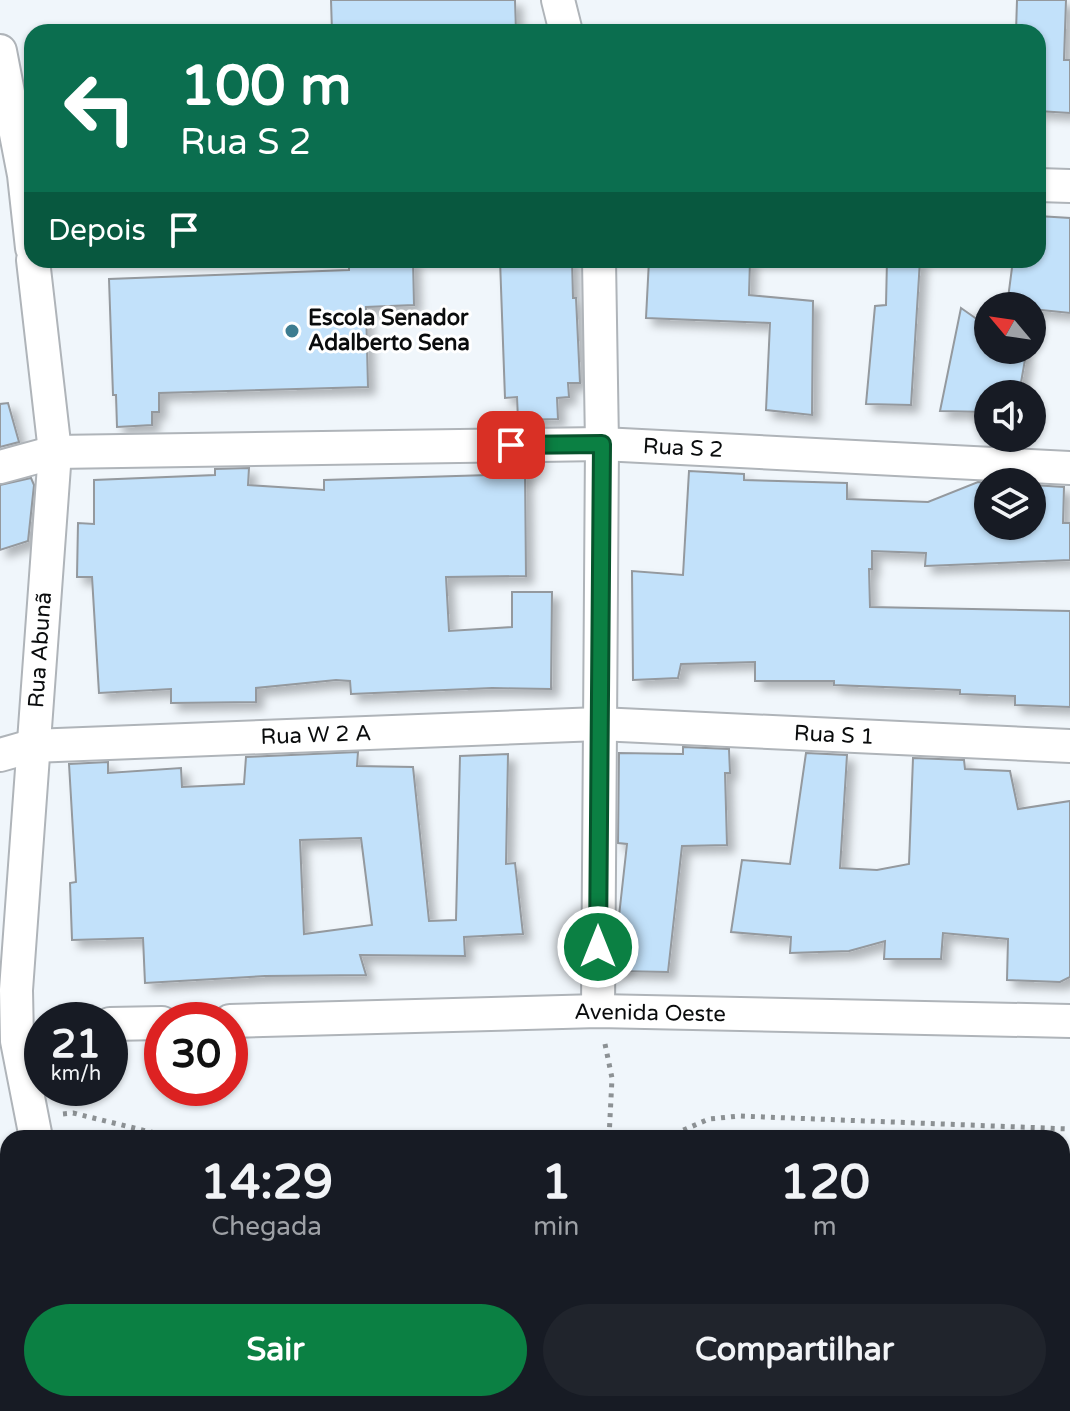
<!DOCTYPE html>
<html lang="pt">
<head>
<meta charset="utf-8">
<style>
	:root { --surface:#171b24; --page:#20242c; --text:#f1f3f6; --muted:#9ea1a6; --accent:#0b8043 }
	body { margin:0; font-family:"Varela Round",sans-serif; background:var(--page); color:var(--text); height:100vh; display:flex; flex-direction:column; font-size:30px; white-space:nowrap }
	* { box-sizing:border-box; margin:0 }
	p { font-size:26px; color:var(--muted) }
	.icon { flex:none; width:44px; height:44px; fill:none; stroke:currentColor; stroke-width:2; stroke-linecap:round; stroke-linejoin:round }
	.map { position:relative; flex:1; overflow:hidden }
	.drawer { position:absolute; left:0px; top:1130px; width:1070px; height:282px; display:flex; flex-direction:column; background:var(--surface); border-radius:24px 24px 0 0; box-shadow:0 2px 6px #0004 }
	.drawer>* { flex:none }
	.banner { position:absolute; left:24px; top:24px; width:1022px; height:244px; border-radius:24px; box-shadow:0 2px 6px #0004; background:#0b6e4f; color:#fff; overflow:hidden }
	.needle { width:52px; rotate:299deg }
	.controls { position:absolute; left:974px; top:292px; display:grid; gap:16px }
	.controls a { display:grid; place-items:center; width:72px; height:72px; border-radius:50%; background:var(--surface); box-shadow:0 2px 6px #0004; font-size:40px }
	.speed { position:absolute; left:24px; top:1002px; display:flex; gap:16px; font-size:40px; font-weight:700; text-align:center }
	.speed>* { display:grid; place-content:center; width:104px; height:104px; border-radius:50%; background:var(--surface); box-shadow:0 2px 6px #0004; line-height:1 }
	.speed small { font-size:20px; font-weight:400 }
	.speed .limit { border:12px solid #d22; background:#fff; color:#111 }
	.pin { position:absolute; display:grid; place-items:center; width:68px; height:68px; color:#fff; margin:-34px; border-radius:16px; box-shadow:0 4px 12px #0006 }
	.me { position:absolute; width:88px; margin:-44px; rotate:0deg; stroke-linejoin:round; filter:drop-shadow(0 0 6px #0008) }
	.turn { display:flex; align-items:center; gap:28px; height:168px; padding:0 24px; font-size:36px }
	.turn .icon { width:104px; height:104px; stroke-width:2.5 }
	.turn b { display:block; font-size:56px; line-height:68px }
	.then { display:flex; align-items:center; height:76px; padding:0 24px; background:#0003; gap:16px; font-size:30px }
	.eta { display:flex; justify-content:space-evenly; align-items:center; height:136px; text-align:center }
	.eta b { font-size:48px; font-weight:800; line-height:56px }
	.button { display:flex; gap:16px; margin-top:auto; padding:16px 24px }
	.button a { flex:1; height:92px; border-radius:48px; background:var(--accent); color:#fff; font-size:32px; font-weight:800; line-height:92px; text-align:center }
	.button a+a { background:var(--page); color:var(--text) }
	.map>svg:first-child { display:block }
</style>
</head>
<body>
<div class="map">
<svg width="1070" height="1411" viewBox="0 0 1070 1411">
	<defs>
		<filter id="shadow"><feDropShadow dx="7" dy="7" stdDeviation="4" flood-color="#0004"/></filter>
	</defs>
	<rect width="100%" height="100%" fill="#f0f6fb"/>
	<path fill="#cdead2" d="M1062,1294L1070,1295V1411H0V1387L8,1386V1404H1062Z"/>
	<g fill="#c2e1fa" stroke="#94999e" stroke-width="2" fill-rule="evenodd" filter="url(#shadow)">
		<path d="M331,0H515L516,32H332Z"/>
		<path d="M1017,0H1066L1064,60H1070V113L1038,111V32H1016Z"/>
		<path d="M1038,216L1070,218V313L1032,309V306H1007L1013,260H1038Z"/>
		<path d="M349,260H413L414,305L366,307L368,387L159,393V412H152V425L117,427L116,395H113L109,279L349,270Z"/>
		<path d="M500,260H572L573,298H576L580,383H568L569,397L557,398L558,419L518,420L517,397L505,398Z"/>
		<path d="M649,260H750L749,295L813,301L812,415L766,410L770,323L646,318Z"/>
		<path d="M887,260H920L911,405L866,404L875,306L886,305Z"/>
		<path d="M961,308L988,327V350H1020L1026,354L1019,394H988V412L940,411Z"/>
		<path d="M8,403L19,442L0,447V404Z"/>
		<path d="M249,468L248,485L324,490V480L489,475V471H525L526,576L446,577L449,631L512,627V592H552L551,689L492,688L351,694L350,681L336,680L256,688V702L171,703V689L99,693L92,577H77L78,523L94,524V480L215,475V469Z"/>
		<path d="M689,471L744,474V480L847,483V499L928,502L978,482L988,483V526H1032V485L1064,487L1063,523H1070V560L925,566L926,553L872,551V569H869L870,607L1070,611V707L1015,705V696L960,694V690L834,685V681H755V662L681,664L678,678L633,680L632,571L683,575Z"/>
		<path d="M31,478L34,485L28,541L0,550V485Z"/>
		<path d="M683,747L729,749L730,773H725L727,845L682,846L668,972L617,971L618,925L627,844L618,843L619,753L683,754Z"/>
		<path d="M358,752L357,766L413,767L429,921L456,920L460,756L508,754L506,864L515,863L523,934L464,937L465,956L360,955L366,975L265,976L145,983L143,938L72,940L70,883L76,882L69,764L108,762V773L181,768L182,787L244,784L246,757ZM361,838L372,925L304,934L300,840Z"/>
		<path d="M806,753L847,755L840,868L877,870L909,864L913,758L964,760L965,769L1010,771L1018,809L1070,801V977L1060,982L1007,980L1008,939L943,933L941,959H884L885,941L849,951L790,953L791,937L731,932L742,860L790,864Z"/>
	</g>
	<g fill="none" stroke-linecap="round" stroke-linejoin="round">
		<defs>
			<g id="street">
				<path d="M558,0L566,32"/>
				<path d="M0,51L24,175L32,248"/>
				<path d="M1038,185L1070,186"/>
				<path d="M33,260L55,452L16,990L17,1041L36,1138"/>
				<path d="M0,467L55,452L602,444L1070,468"/>
				<path d="M0,755L32,746L599,724L1070,746"/>
				<path d="M598,1011L602,444L599,260"/>
				<path d="M230,1021L598,1011L1070,1021"/>
				<path d="M110,1024L162,1023"/>
			</g>
			<g id="primary">
				<path d="M1062,1206H1070"/>
				<path d="M1062,1258L1070,1259"/>
				<path d="M0,1288L8,1286"/>
				<path d="M0,1352L8,1351"/>
			</g>
		</defs>
		<use href="#street" stroke="#afb4b9" stroke-width="36"/>
		<use href="#primary" stroke="#afb4b9" stroke-width="48"/>
		<g stroke="#8c9194" stroke-width="5" stroke-dasharray="4 6" stroke-linecap="butt">
			<path d="M605,1044L612,1078L609,1138"/>
			<path d="M63,1114L73,1113L175,1138"/>
			<path d="M665,1138L709,1119L739,1116L1070,1129"/>
		</g>
		<use href="#street" stroke="#fff" stroke-width="32"/>
		<use href="#primary" stroke="#fff" stroke-width="44"/>
	</g>
	<g fill="none" stroke-linecap="round" stroke-linejoin="round">
		<defs>
			<path id="route" d="M511,445L602,444L598,947"/>
		</defs>
		<use href="#route" stroke="#07532c" stroke-width="20"/>
		<use href="#route" stroke="#0b8043" stroke-width="14"/>
	</g>
	<circle fill="#3c7c90" stroke="#fff" stroke-width="3" cx="292" cy="331" r="8"/>
	<g text-anchor="middle" dominant-baseline="central" stroke-width="6" stroke-linejoin="round" paint-order="stroke">
		<g font-size="22" font-weight="bold" fill="#0a0c0d" stroke="#fff" text-anchor="start">
			<text x="308" y="318">Escola Senador<tspan x="308" dy="25">Adalberto Sena</tspan></text>
		</g>
		<g font-size="22" fill="#0a0c0d" stroke="#fff">
			<text transform="translate(683 448) rotate(3)">Rua S 2</text>
			<text transform="translate(40 650) rotate(-86)">Rua Abunã</text>
			<text transform="translate(316 735) rotate(-2)">Rua W 2 A</text>
			<text transform="translate(834 735) rotate(3)">Rua S 1</text>
			<text transform="translate(650 1013) rotate(1)">Avenida Oeste</text>
		</g>
	</g>
</svg>
<div class="controls">
<a><svg class="needle" viewBox="-14 -14 28 28"><path d="M0-13l5 13h-10z" fill="#e53935"/><path d="M0 13l5-13h-10z" fill="#9ea1a6"/></svg></a>
<a><svg class="icon" aria-label="sound" viewBox="0 0 24 24"><path d="M4 9h4l5-4v14l-5-4H4zM17 9q2 3 0 6"/></svg></a>
<a><svg class="icon" aria-label="layers" viewBox="0 0 24 24"><path d="M12 4l9 5-9 5-9-5zM3 14l9 5 9-5"/></svg></a>
</div>
<div class="speed"><div>21<small>km/h</small></div><div class="limit">30</div></div>
<div class="pin" style="left:511px;top:445px;background:#d93025"><svg class="icon" aria-label="arrive" viewBox="0 0 24 24"><path d="M6 21V4h12l-3 4 3 4H6"/></svg></div>
<svg class="me" style="left:598px;top:947px" viewBox="-20 -20 40 40"><circle r="17" fill="#0b8043" stroke="#fff" stroke-width="3"/><path d="M0-11L8 9 0 5-8 9z" fill="#fff"/></svg>
<div class="banner">
<div class="turn"><svg class="icon" aria-label="left" viewBox="0 0 24 24"><path d="M17 20v-9H6M10 6l-5 5 5 5"/></svg><div><b>100 m</b>Rua S 2</div></div>
<div class="then">Depois<svg class="icon" aria-label="arrive" viewBox="0 0 24 24"><path d="M6 21V4h12l-3 4 3 4H6"/></svg></div>
</div>
<section class="drawer">
<div class="eta">
<div><b>14:29</b><p>Chegada</p></div>
<div><b>1</b><p>min</p></div>
<div><b>120</b><p>m</p></div>
</div>
<div class="button"><a>Sair</a><a>Compartilhar</a></div>
</section>
</div>
</body>
</html>
